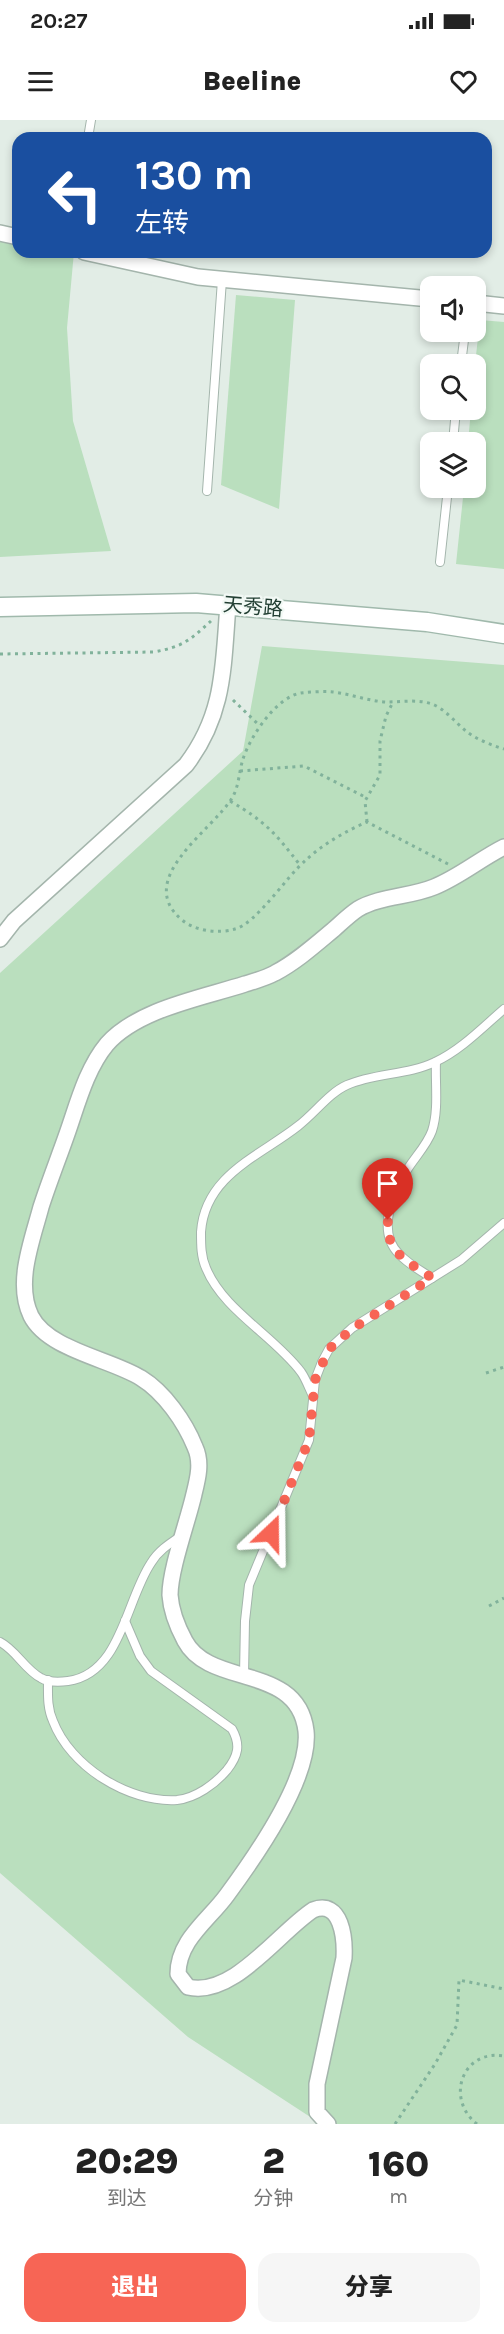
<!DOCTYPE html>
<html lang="zh">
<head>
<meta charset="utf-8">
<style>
	:root { --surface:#fff; --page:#f6f6f6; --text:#222; --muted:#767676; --accent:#f76555 }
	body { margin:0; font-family:Karla,"Noto Sans SC",sans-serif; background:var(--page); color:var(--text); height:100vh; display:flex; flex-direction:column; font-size:22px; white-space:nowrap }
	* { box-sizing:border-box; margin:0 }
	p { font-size:20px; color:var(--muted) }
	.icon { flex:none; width:33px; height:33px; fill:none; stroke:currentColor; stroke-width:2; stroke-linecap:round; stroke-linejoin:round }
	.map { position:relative; height:2004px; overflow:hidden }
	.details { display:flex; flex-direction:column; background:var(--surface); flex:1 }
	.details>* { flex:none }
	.hud { position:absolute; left:12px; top:12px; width:480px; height:126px; border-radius:18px; box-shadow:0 3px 9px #0003; background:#1a4fa0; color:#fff; overflow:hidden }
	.controls { position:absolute; left:420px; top:156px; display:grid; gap:12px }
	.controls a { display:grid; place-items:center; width:66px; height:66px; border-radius:12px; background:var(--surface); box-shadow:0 3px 9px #0003; font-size:30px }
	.pin { position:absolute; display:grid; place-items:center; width:51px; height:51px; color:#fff; margin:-62px -26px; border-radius:50% 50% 50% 0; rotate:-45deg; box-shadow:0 0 6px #0007 }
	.pin .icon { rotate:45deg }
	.me { position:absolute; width:66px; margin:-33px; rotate:23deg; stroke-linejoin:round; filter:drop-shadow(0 0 4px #0008) }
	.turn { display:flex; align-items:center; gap:21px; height:126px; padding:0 24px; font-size:27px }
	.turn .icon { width:78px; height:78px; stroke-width:2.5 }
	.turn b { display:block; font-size:42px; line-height:51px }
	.eta { display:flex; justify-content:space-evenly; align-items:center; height:102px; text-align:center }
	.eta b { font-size:36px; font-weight:800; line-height:42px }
	.action { display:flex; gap:12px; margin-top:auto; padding:12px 24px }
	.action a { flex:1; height:69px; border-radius:18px; background:var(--accent); color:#fff; font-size:24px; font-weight:800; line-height:69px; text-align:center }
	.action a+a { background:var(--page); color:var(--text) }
	.status { display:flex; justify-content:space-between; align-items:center; height:42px; padding:0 30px; background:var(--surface); direction:ltr }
	.status svg { height:16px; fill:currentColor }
	header { display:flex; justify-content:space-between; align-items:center; height:78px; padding:0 24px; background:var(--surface); font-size:27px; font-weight:800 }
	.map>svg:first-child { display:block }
</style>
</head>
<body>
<div class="status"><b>20:27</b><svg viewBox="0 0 49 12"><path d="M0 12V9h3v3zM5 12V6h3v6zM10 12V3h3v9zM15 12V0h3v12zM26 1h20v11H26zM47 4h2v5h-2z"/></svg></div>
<header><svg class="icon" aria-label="menu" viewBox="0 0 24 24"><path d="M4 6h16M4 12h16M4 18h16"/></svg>Beeline<svg class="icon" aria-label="heart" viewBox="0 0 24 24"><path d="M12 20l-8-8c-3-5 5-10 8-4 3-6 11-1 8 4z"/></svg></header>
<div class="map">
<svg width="504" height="2004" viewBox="0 0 504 2004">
	<rect width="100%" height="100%" fill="#e2ede6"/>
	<g fill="#badfbe">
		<path d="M0,113L18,118V132H74L67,208L73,301L111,431L0,437Z"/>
		<path d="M236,175L295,180L279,389L221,365Z"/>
		<path d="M480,200L504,202V449L456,444L464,368H476V322H468L471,290H476L475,244Z"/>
		<path d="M262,526L504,545V2004H321L188,1917L0,1753V853L243,631Z"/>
	</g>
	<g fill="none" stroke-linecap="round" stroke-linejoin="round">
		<defs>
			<g id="service">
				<path d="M88,18L91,0"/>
				<path d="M461,244L465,212"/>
				<path d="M453,322L456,290"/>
				<path d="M207,371L222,160"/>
				<path d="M440,442L448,368"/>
				<path d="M432,1158C421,1151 408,1144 399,1134C376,1111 393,1073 407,1050C415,1037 427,1025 432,1011C439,990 435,963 436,942"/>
				<path d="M313,1276C309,1268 306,1259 301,1252C274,1216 223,1190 206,1148C201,1137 201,1125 201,1112C205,1055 260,1036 298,1006C315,993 329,973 347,965C375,953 408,955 435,942C461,930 483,907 504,889"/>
				<path d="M0,1522C16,1530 25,1550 41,1558C49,1563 60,1562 68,1561C121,1554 126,1480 151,1443C158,1431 169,1424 181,1416"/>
				<path d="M244,1555L245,1501L249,1465L309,1320L315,1260L322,1242L329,1229L352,1208L461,1140L504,1103"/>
				<path d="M48,1560C48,1574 47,1588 53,1601C70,1646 128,1683 177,1680C196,1678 215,1664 227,1650C238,1636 241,1625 232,1609L151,1551L140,1536L125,1501"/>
			</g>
			<g id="minor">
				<path d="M0,113L18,117"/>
				<path d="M84,132L198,157L430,179"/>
				<path d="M476,183L504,186"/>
				<path d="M0,819L14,801L186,645C225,594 223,546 228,485"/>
				<path d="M328,2004L317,1992V1964L344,1838C345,1819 342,1779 313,1790C279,1812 233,1878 188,1867L178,1854C178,1820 209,1800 227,1775C255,1737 311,1658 306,1611C298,1543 210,1568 185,1521C178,1508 171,1490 170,1475C170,1449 188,1401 194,1374C198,1358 202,1342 195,1327C185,1302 164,1272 141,1258C111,1239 48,1230 31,1196C15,1163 32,1121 41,1087C49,1062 59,1037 68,1011C78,982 87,948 107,924C138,889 202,878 245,864C255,861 266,858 275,853C296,842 315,825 333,810C341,803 349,795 358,789C380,776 410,777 434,767C459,757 480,739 504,727"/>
			</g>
			<path id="secondary" d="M0,487L196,483L427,502L504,514"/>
		</defs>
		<use href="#service" stroke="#a4b5ac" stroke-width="10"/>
		<use href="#minor" stroke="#a4b5ac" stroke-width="18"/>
		<use href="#secondary" stroke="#a0b9ac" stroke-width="21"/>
		<g stroke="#81b29b" stroke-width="3" stroke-dasharray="3 4.5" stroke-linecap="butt">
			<path d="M0,534L153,532C183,527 190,520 211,501"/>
			<path d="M233,580L260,606"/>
			<path d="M240,651L304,646L367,678"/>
			<path d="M230,681C265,701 276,714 300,745"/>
			<path d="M367,702L365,681L380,655V621L386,596L393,582"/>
			<path d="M448,744L367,702C346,711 323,724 306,740C286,757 257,803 235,809C219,814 195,811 182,800C133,759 213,710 232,678C239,667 239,651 243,639C250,617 276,577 301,573C311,572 323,571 333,572C351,574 368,581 386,582C401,582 417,579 432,584C445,589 456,603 467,612C478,620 491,625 504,629"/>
			<path d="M486,1253L504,1247"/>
			<path d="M489,1486L504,1478"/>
			<path d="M395,2004L435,1944L457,1905L459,1860L504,1869"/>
			<path d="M477,2004C445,1979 462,1929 504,1936"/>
		</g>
		<use href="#service" stroke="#fff" stroke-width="8"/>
		<use href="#minor" stroke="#fff" stroke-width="15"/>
		<use href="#secondary" stroke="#fff" stroke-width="18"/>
	</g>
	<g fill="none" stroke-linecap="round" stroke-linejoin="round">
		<path stroke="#f76555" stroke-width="10" stroke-dasharray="0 18" d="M271,1413L309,1320L315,1260L329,1229L352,1209L432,1158C409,1142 385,1133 388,1100"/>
	</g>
	<g text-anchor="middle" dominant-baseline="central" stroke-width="4.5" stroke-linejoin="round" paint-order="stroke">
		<g font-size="20" fill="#213e32" stroke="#f2f9f5">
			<text transform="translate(253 487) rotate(5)">天秀路</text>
		</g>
	</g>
</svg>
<div class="controls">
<a><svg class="icon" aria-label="sound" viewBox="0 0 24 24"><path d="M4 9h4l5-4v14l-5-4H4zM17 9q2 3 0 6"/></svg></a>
<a><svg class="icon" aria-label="search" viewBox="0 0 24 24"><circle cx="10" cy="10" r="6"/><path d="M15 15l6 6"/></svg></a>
<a><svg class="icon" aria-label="layers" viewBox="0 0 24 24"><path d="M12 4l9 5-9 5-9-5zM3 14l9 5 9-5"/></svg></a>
</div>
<div class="pin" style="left:388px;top:1100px;background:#d93025"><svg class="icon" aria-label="arrive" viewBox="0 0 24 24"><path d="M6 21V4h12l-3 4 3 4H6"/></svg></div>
<svg class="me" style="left:271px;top:1413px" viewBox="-20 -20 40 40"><path d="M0-17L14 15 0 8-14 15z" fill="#f76555" stroke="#fff" stroke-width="4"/></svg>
<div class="hud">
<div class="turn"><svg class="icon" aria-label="left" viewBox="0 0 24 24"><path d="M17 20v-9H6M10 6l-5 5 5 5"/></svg><div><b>130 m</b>左转</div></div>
</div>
</div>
<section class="details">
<div class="eta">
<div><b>20:29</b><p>到达</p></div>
<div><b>2</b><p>分钟</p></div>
<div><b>160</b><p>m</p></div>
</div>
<div class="action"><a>退出</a><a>分享</a></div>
</section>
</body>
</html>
